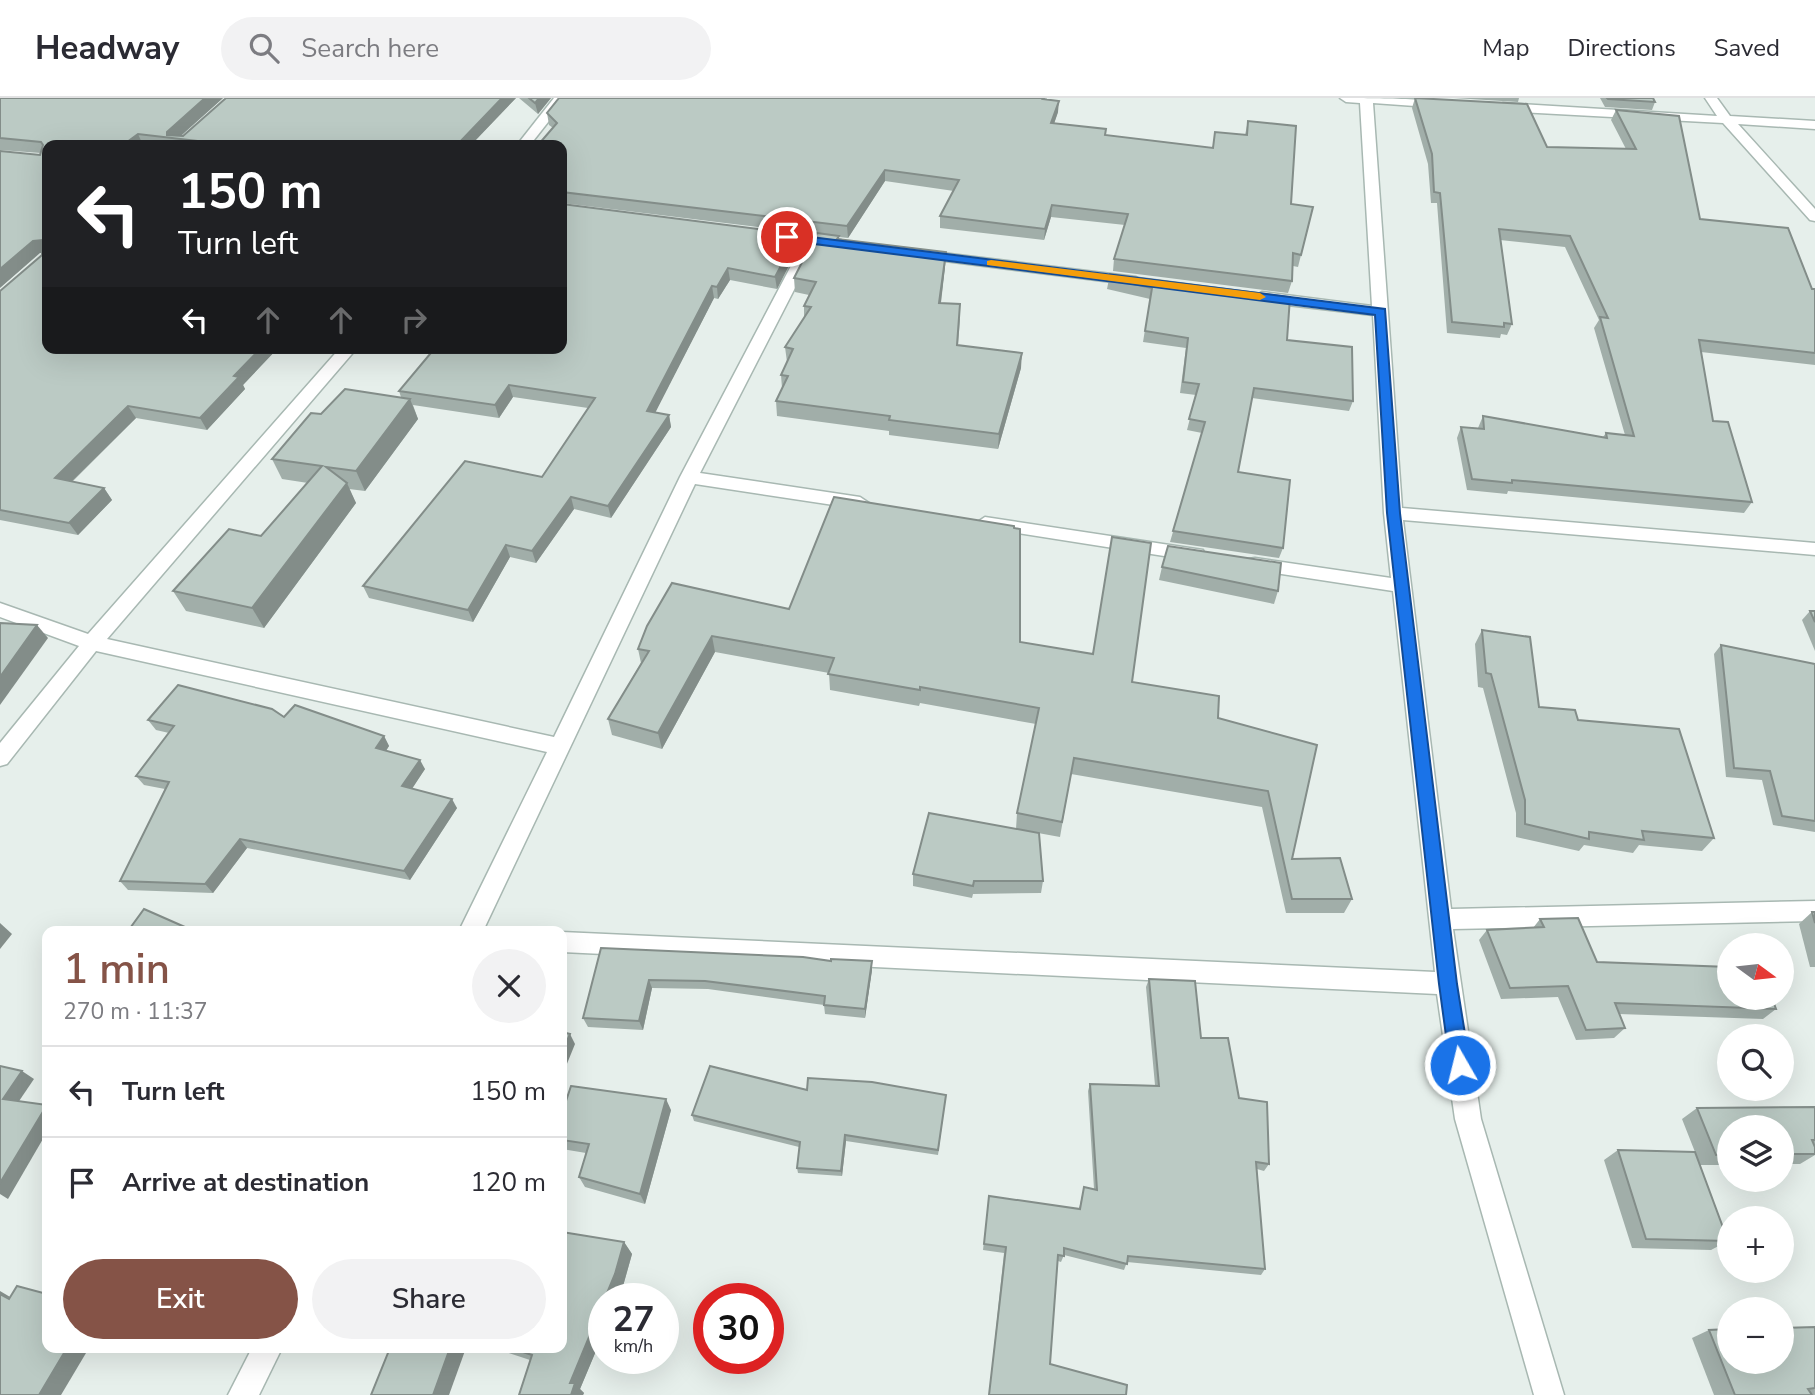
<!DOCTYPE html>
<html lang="en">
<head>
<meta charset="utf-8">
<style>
	:root { --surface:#fff; --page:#f2f2f3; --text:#2b2b33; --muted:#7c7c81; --line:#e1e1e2; --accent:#855347 }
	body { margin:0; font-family:"Nunito Sans",sans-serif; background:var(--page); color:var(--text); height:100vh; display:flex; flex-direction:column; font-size:26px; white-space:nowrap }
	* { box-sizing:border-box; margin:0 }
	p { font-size:23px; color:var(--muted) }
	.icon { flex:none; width:38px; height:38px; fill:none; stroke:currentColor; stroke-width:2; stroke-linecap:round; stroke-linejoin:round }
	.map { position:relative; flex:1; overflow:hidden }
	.side { position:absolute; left:42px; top:828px; width:525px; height:427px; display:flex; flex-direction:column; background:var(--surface); border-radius:14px; box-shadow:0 7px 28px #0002 }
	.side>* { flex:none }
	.top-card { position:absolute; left:42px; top:42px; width:525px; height:214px; border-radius:14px; box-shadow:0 7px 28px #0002; background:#202124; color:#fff; overflow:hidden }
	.needle { width:46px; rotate:105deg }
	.tools { position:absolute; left:1717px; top:835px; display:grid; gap:14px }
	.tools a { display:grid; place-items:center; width:77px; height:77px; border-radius:50%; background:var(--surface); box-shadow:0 7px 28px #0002; font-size:35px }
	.speed { position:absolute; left:588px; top:1185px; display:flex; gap:14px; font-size:35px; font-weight:700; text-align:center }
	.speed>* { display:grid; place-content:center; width:91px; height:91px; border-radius:50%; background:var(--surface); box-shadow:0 7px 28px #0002; line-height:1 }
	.speed small { font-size:18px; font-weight:400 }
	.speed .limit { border:10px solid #d22; background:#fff; color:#111 }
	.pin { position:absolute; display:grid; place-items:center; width:60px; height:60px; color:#fff; margin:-30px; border:4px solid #fff; border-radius:50%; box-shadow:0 2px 7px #0007 }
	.me { position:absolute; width:77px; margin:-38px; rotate:352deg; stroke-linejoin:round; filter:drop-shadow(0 0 5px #0008) }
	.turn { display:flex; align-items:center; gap:24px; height:147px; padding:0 21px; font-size:32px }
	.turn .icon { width:91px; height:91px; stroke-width:2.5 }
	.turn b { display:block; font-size:49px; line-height:60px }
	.lanes { display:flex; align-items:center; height:66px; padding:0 21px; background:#0003; justify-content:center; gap:35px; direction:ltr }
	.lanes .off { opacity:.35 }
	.round { display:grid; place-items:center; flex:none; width:74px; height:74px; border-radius:37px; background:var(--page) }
	.head { display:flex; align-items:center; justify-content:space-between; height:119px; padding:0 21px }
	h1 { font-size:42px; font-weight:600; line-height:52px; color:var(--accent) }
	.button { display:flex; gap:14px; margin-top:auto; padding:14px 21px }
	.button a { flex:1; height:80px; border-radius:42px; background:var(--accent); color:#fff; font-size:28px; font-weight:600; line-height:80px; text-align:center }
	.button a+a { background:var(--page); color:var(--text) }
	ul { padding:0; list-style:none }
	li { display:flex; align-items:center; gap:21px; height:91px; padding:0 21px; border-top:2px solid var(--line) }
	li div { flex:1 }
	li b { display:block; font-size:26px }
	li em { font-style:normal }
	header { display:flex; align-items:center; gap:42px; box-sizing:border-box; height:98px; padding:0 35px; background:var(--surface); border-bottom:2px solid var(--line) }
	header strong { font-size:33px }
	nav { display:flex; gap:38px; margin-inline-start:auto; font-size:24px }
	.search { width:490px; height:63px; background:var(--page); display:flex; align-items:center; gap:18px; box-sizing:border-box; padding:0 24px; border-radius:38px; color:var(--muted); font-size:26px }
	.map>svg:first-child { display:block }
</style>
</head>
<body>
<header>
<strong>Headway</strong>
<div class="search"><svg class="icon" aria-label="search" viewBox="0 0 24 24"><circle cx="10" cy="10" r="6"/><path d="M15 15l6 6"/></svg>Search here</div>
<nav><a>Map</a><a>Directions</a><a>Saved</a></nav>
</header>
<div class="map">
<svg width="1815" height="1297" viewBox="0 0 1815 1297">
	<rect width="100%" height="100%" fill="#e6efeb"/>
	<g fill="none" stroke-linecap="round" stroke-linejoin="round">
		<defs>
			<g id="street">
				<path d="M554,0H567L530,47H517Z"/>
				<path d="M1340,0C1360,0 1436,0 1449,6L1443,10L1373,5L1402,410L1815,445V457L1403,422L1451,811L1815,803V823L1453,831L1481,1021L1564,1297H1534L1455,1021L1437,896L562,854V834L1435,874L1393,493L1255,472L1248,471L1246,466L1248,461L1255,460L1391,480L1384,415L1373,217L1262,204L1254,199L1262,194L1372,208L1360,5L1346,4Z"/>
				<path d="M1705,0H1717L1730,18L1815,23V31L1738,26L1815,111V123L1810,122L1723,25L1503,13L1497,9L1503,5L1717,18Z"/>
				<path d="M772,133L841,142L848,146L841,150L817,147L700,375L860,399L869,405L860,411L695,386L483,833H459L547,654L96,553L7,666L0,668V645L79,548L0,519V505L88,536L340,250H357L107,541L554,639L680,379L803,145L767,140V134Z"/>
				<path d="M918,152L1136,179L1143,183L1136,187L913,159L911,156L913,153Z"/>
				<path d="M985,419L1196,451L1203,452L1205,457L1203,462L1196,463L979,429L976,425Z"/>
				<path d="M252,1250H282L259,1297H228Z"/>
			</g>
		</defs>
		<use href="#street" stroke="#a8b8b2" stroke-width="3"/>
		<use href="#street" fill="#fff" fill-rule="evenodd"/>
	</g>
	<g fill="#a1aea9">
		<path d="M0,0H223L181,38H183L227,0H516L471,47H47V250H278L243,287L245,291L207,332L136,320L72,384L104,390L112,402L78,437L0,422V193L42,157V155H40L41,55L0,52Z"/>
		<path d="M519,0H551L538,16Z"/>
		<path d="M559,0H1047L1046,2L1058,14L1054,26L1106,31L1105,37L1213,50L1245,37L1248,23L1291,106L1313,109L1298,169L1293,168L1292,183L1288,195L1113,173L1114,161L1125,127L1051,119L1044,142L940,130V118L954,93L885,83L848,140L839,139V141L946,154L945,169L941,205L960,221L958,247L1021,270L998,351L889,337V333L777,318L776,303L782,290L781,277L787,264L785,249L804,220V208L809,197L795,194L794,180L816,136L562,105V47L553,30L549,27L547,15Z"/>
		<path d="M1415,0L1547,49L1626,51L1611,22L1616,12L1700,121L1812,191H1815V267L1701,254L1713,323L1752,404L1744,415L1508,393L1507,396L1467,392L1457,340L1461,329L1478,330L1483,318L1603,339L1606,335L1625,337L1594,230L1599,222L1565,149L1500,142L1512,226L1507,237L1501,236L1500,240L1447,235L1437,105H1431L1428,66L1412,10Z"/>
		<path d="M1454,0H1519L1518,4Z"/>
		<path d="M1600,0H1653L1655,4L1652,12L1605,9Z"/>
		<path d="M798,136L799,148L777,191L730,182L718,201L714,200L655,314L669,317L671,329L611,420L574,411L536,465L510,459L473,524L369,500L363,488L542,379L588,310L513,299L499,320L413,307L418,321L365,393L349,391L356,405L264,530L186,513L173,493L261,438L308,385L282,381L272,361L321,316L401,299L399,293Z"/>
		<path d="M1109,181L1290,199L1287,242L1353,303L1349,313L1252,300L1238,374L1283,450L1279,460L1170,444L1202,335L1187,332L1196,297L1180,295L1186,250L1143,244L1150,201L1107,191Z"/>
		<path d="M1014,430L1020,544L1132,584L1218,620L1317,647L1292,761L1352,801L1344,815H1286L1262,709L1071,676L1060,739L1016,731L1017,715L1036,626L920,605L919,608L830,592L829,575L715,554L662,651L612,637L608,621L641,565L638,551L789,511Z"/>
		<path d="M1162,469L1278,493L1274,506L1159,482Z"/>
		<path d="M1810,513H1815V553L1802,522Z"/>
		<path d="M1482,532L1539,609L1578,622L1714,740L1702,753L1639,747L1633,755L1584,747L1579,753L1516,739V715L1483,590L1478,589L1475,546Z"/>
		<path d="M1721,547L1815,566V734L1773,727L1762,682L1726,679L1714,556Z"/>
		<path d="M284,619L384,638L389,648L386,653L425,671L412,690L457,710L410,782L247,750L213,795L128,792L120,783L165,691L144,687L136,678L169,635L156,632L148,622Z"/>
		<path d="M913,776L1043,783L1041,795L973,796L972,800L913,788Z"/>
		<path d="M1812,814H1815V869H1810L1799,826Z"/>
		<path d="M1540,821L1597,864L1776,911L1763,921L1619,916L1625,930L1614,940L1576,942L1558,899L1501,901L1479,842L1487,832L1533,830Z"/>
		<path d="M601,850L872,872L865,920L825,916L824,907L708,891L652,890L643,932L588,929L583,920Z"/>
		<path d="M1149,881L1201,940L1239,1000L1269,1066L1264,1073L1257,1071L1265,1171L1261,1177L1127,1164L1124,1172L1064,1157L1061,1164L1058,1163L1050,1266L1126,1297H989L1004,1155L983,1152L989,1098L1079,1111L1084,1089L1094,1091L1088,993L1090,986L1155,987L1146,889Z"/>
		<path d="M807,992L946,997L938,1057L846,1043L842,1078L798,1075L797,1070L799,1049L694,1023L692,1017Z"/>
		<path d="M1815,1009V1057L1800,1066H1782V1029H1729V1067H1700L1728,1143L1711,1152L1632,1150L1604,1062L1618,1052L1695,1054L1682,1021L1697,1010Z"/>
		<path d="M671,1012L645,1106L585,1089L579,1079L586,1055L562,1051V1015Z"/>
		<path d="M624,1144L632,1156L623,1188L580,1291L584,1295L583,1297H519L530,1262L494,1250H562Z"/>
		<path d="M1815,1229V1297H1714L1692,1240L1709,1232Z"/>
	</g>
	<g fill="#838d89">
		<path d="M205,0H223L177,41L167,37V34Z"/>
		<path d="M502,0H516L471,47H457Z"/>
		<path d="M539,0H551L538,16L535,5Z"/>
		<path d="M1059,3L1058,14L1050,37L1051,25Z"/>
		<path d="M138,36L143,47H123Z"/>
		<path d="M885,72V83L848,140L847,128Z"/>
		<path d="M1052,107L1051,119L1044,142L1045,131Z"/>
		<path d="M798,136L799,148L777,191L775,179Z"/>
		<path d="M42,142L47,154L40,155L0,190V171L33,143Z"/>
		<path d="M946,154L945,169L939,219V205Z"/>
		<path d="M728,170L730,182L718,201L717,189Z"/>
		<path d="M712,188L714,200L650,325L647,313Z"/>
		<path d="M261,250H278L243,287L245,291L207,332L200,320L234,278Z"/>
		<path d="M1022,255L1021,270L998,351L999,336Z"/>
		<path d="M509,287L513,299L499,320L495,307Z"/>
		<path d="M410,301L418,321L365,393L356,373Z"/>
		<path d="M128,308L136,320L63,392L55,380Z"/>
		<path d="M669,317L671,329L611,420L608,408Z"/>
		<path d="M347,385L356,405L264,530L252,510Z"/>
		<path d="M104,390L112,402L78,437L69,425Z"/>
		<path d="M571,399L574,411L536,465L532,453Z"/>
		<path d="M506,447L510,459L473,524L468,512Z"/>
		<path d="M37,527L48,540L0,607V579Z"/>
		<path d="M712,538L715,554L662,651L658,635Z"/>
		<path d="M384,638L389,648L381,660L376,650Z"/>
		<path d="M420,662L425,671L408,697L402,688Z"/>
		<path d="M452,701L457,710L410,782L404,773Z"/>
		<path d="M240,741L247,750L213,795L205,786Z"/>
		<path d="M0,825L12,836L0,851Z"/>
		<path d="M872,863V872L865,920V911Z"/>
		<path d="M649,882L652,890L643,932L639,923Z"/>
		<path d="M570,936L575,946L562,978V955Z"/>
		<path d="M22,973L34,981L15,1009L3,1001Z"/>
		<path d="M666,1001L671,1012L645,1106L640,1096Z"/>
		<path d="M47,1007V1034L8,1101L0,1096V1085Z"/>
		<path d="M845,1037L846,1043L842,1078L841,1073Z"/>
		<path d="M624,1144L632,1156L623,1188L618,1200H605Z"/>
		<path d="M0,1193L27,1209L0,1196Z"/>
		<path d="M604,1203V1234L580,1291L584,1295L583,1297H571L570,1285Z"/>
		<path d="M67,1250H89L61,1297H39Z"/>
		<path d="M450,1250H466L449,1297H433Z"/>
	</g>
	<g fill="#bbcac4" stroke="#838d89" stroke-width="2">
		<path d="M0,0H205L167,34V37L183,38L226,0H502L457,47H232L138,36L123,47H47V250H261L234,278L239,279L200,320L128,308L55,380L104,390L69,425L0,412V193L42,157V142L33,143L0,171V53L40,57L43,47L41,44L0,40Z"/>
		<path d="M529,0H539L535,5Z"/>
		<path d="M559,0H1044L1043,1L1059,3L1051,25L1106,31L1105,37L1213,50L1215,34L1247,37L1248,23L1296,28L1291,106L1313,109L1301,157L1293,155L1292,183L1114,161L1128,116L1052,107L1045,131L940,118L959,82L885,72L847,128L562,94V47H538L557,25L547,15Z"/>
		<path d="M1415,0L1527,6L1547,49L1636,51L1616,12L1679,18L1700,121L1788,130L1812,191H1815V255L1699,242L1713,323L1728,324L1752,404L1512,382V385L1472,381L1461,329L1484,331L1483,318L1607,340L1606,335L1634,338L1600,219L1608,220L1570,138L1499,131L1512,226L1504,225V229L1452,224L1440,95L1434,94L1432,56Z"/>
		<path d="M1607,0H1653L1655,4L1608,1Z"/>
		<path d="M562,106L798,136L775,179L728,170L717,189L712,188L647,313L669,317L608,408L571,399L532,453L506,447L468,512L363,488L465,363L542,379L595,300L509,287L495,307L399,293L435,250H562Z"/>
		<path d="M817,135L839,138L837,141L946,154L939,205L960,206L957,247L1022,255L999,336L889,322L890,318L776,303L788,278L781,277L793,251L785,249L811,209L804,208L816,184L794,180Z"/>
		<path d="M1110,176L1290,199L1287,242L1352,249L1353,303L1254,290L1238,374L1290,382L1283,450L1173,433L1205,324L1189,321L1199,286L1183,284L1188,240L1145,233L1152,190L1109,181Z"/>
		<path d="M345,291L410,301L356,373L326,369L347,385L252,510L173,493L229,431L261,438L322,368L272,361L311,315L321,316Z"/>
		<path d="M834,399L1014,428V430L1020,431V544L1093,556L1112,439L1151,445L1132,584L1219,598L1218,620L1317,647L1292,761L1340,760L1352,801H1292L1268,693L1074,660L1062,724L1017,715L1039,610L920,589V592L828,576L834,560L712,538L658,635L608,621L649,553L638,551L647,528L672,485L789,511Z"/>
		<path d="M1168,448L1281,465L1278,493L1162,469Z"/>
		<path d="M1810,513H1815V524Z"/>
		<path d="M0,525L37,527L0,579Z"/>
		<path d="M1482,532L1530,539L1539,609L1575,612L1578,622L1679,631L1714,740L1642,733L1644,742L1589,734V741L1525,726V702L1491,576L1486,575Z"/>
		<path d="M1721,547L1815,566V723L1782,718L1770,673L1734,670Z"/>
		<path d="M178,587L272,611L284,619L295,607L384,638L376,650L420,662L402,688L452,701L404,773L240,741L205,786L120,783L169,684L136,678L174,628L148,622Z"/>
		<path d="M929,715L1039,735L1043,783H974L973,788L913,776Z"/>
		<path d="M144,811L194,833H128Z"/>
		<path d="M1812,814H1815V825Z"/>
		<path d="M1578,820L1597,864L1729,869V900H1772L1776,911L1615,905L1625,930L1586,932L1568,888L1510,890L1487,832L1544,829L1540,821Z"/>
		<path d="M601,850L803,859L831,863V861L872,863L865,911L824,907L825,898L705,883L649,882L639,923L583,920Z"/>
		<path d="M1149,881L1195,883L1201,940H1228L1239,1000L1267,1004L1269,1066L1256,1064L1265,1171L1128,1158L1127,1166L1064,1150V1158L1058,1157L1050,1266L1127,1287L1126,1297H989L1006,1149L984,1146L989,1098L1080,1111L1084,1089L1097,1092L1090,986L1159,988Z"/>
		<path d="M562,934L570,936L562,955Z"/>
		<path d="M0,968L22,973L3,1001L47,1007L0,1085Z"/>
		<path d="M710,968L807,992L808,980L872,984L946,997L938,1052L845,1037L841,1073L797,1070L800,1044L692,1017Z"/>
		<path d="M571,988L666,1001L640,1096L579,1079L589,1046L562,1042V1015Z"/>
		<path d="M1815,1009V1042H1812L1815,1049V1056H1782V1029H1729V1056L1716,1057L1697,1010Z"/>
		<path d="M1618,1052L1695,1054L1728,1143L1646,1141Z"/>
		<path d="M562,1134L624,1144L615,1176L605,1200H604V1203L570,1285H575L571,1297H519L532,1257L511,1250H562Z"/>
		<path d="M17,1188L47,1196V1250H67L39,1297H0V1196L9,1201Z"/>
		<path d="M1815,1229V1290L1808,1291L1812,1297H1735L1709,1232L1729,1231V1264H1782V1230Z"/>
		<path d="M390,1250H450L433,1297H371Z"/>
	</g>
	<path fill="#1a73e8" stroke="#114b97" stroke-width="2" d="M787,136L1385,211L1400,415L1457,886L1470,967L1467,973L1460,976L1453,973L1450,967L1439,886L1387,415L1375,217L783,142V137Z"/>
	<path fill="#f59e0b" d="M991,162L1260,195L1266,199L1260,202L987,167V163Z"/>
</svg>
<div class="tools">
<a><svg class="needle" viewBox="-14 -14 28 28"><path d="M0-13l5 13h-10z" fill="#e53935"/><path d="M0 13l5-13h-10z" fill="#7c7c81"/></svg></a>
<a><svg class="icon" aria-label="search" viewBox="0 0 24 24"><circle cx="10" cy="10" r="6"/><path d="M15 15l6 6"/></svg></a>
<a><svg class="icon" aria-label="layers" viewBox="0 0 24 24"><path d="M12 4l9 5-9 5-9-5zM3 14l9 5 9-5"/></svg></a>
<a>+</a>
<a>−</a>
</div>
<div class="speed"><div>27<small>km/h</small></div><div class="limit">30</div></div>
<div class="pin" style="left:787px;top:139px;background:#d93025"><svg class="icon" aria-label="arrive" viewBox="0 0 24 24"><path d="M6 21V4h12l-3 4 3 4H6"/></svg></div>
<svg class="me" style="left:1460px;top:967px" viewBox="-20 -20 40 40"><circle r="17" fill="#1a73e8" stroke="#fff" stroke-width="3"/><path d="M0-11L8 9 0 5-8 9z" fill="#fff"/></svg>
<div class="top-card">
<div class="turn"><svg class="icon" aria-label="left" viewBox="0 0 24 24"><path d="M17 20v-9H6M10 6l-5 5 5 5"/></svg><div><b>150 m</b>Turn left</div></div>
<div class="lanes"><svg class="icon" aria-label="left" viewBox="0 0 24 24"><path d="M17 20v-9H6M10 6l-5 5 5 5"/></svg><svg class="icon off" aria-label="ahead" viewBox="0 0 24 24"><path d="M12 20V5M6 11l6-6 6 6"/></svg><svg class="icon off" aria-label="ahead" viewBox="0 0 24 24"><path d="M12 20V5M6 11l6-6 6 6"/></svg><svg class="icon off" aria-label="right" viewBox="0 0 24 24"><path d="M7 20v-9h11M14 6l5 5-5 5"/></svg></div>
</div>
<section class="side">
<div class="head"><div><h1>1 min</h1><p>270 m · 11:37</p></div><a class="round"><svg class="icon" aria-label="close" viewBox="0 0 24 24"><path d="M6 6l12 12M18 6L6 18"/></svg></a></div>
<ul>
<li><svg class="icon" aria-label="left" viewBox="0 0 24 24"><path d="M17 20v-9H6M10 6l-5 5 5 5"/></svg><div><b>Turn left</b></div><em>150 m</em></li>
<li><svg class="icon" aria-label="arrive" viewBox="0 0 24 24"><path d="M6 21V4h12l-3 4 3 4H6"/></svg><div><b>Arrive at destination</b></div><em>120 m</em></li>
</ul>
<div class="button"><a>Exit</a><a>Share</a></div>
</section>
</div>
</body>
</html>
